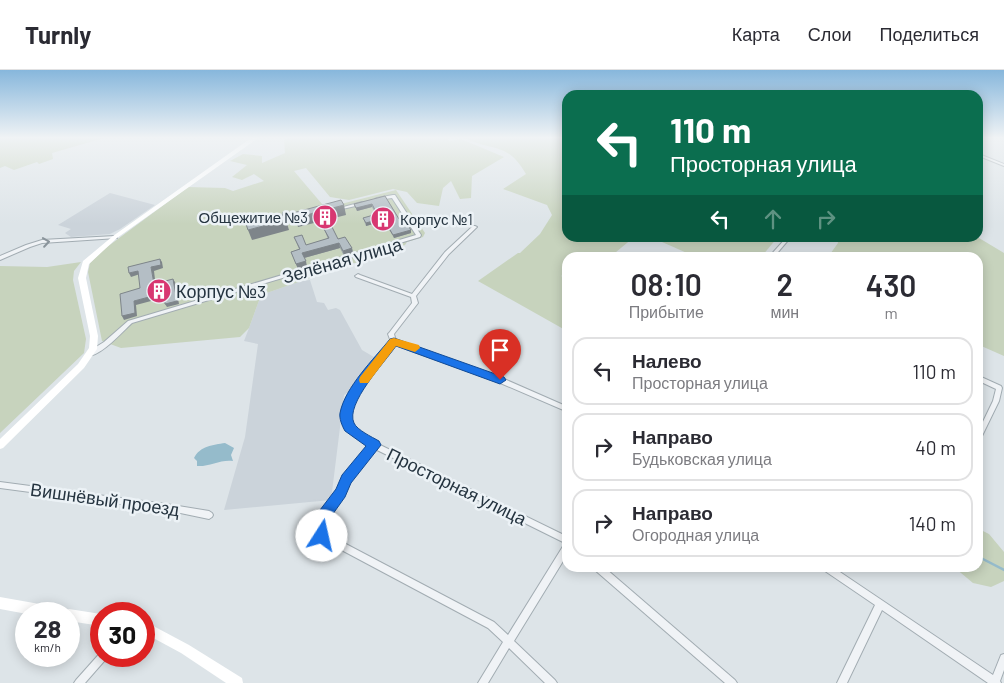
<!DOCTYPE html>
<html lang="ru">
<head>
<meta charset="utf-8">
<style>
	:root { --surface:#fff; --page:#f7f7f7; --text:#2b2b33; --muted:#7c7c81; --line:#e1e1e2 }
	body { margin:0; font-family:Barlow,sans-serif; background:var(--page); color:var(--text); height:100vh; display:flex; flex-direction:column; font-size:19px; white-space:nowrap }
	* { box-sizing:border-box; margin:0 }
	p { font-size:16px; color:var(--muted) }
	.icon { flex:none; width:28px; height:28px; fill:none; stroke:currentColor; stroke-width:2; stroke-linecap:round; stroke-linejoin:round }
	.map { position:relative; flex:1; overflow:hidden }
	.drawer { position:absolute; left:562px; top:182px; width:421px; height:320px; display:flex; flex-direction:column; background:var(--surface); border-radius:15px; box-shadow:0 2px 12px #0003 }
	.drawer>* { flex:none }
	.banner { position:absolute; left:562px; top:20px; width:421px; height:152px; border-radius:15px; box-shadow:0 2px 12px #0003; background:#0b6e4f; color:#fff; overflow:hidden }
	.speed { position:absolute; left:15px; top:532px; display:flex; gap:10px; font-size:25px; font-weight:700; text-align:center }
	.speed>* { display:grid; place-content:center; width:65px; height:65px; border-radius:50%; background:var(--surface); box-shadow:0 2px 12px #0003; line-height:1 }
	.speed small { font-size:12px; font-weight:400 }
	.speed .limit { border:8px solid #d22; background:#fff; color:#111 }
	.pin { position:absolute; display:grid; place-items:center; width:42px; height:42px; color:#fff; margin:-51px -21px; border-radius:50% 50% 50% 0; rotate:-45deg; box-shadow:0 0 5px #0007 }
	.pin .icon { rotate:45deg }
	.me { position:absolute; width:55px; margin:-28px; rotate:10deg; stroke-linejoin:round; filter:drop-shadow(0 0 4px #0008) }
	.turn { display:flex; align-items:center; gap:18px; height:105px; padding:0 25px; font-size:22px }
	.turn .icon { width:65px; height:65px; stroke-width:2.5 }
	.turn b { display:block; font-size:35px; line-height:42px }
	.lanes { display:flex; align-items:center; height:48px; padding:0 25px; background:#0003; justify-content:center; gap:25px; direction:ltr }
	.lanes .off { opacity:.35 }
	.eta { display:flex; justify-content:space-evenly; align-items:center; height:85px; text-align:center }
	.eta b { font-size:30px; font-weight:600; line-height:35px }
	ul { padding:0; list-style:none }
	li { display:flex; align-items:center; gap:15px; height:68px; margin:0 10px 8px; padding:0 15px; border:2px solid var(--line); border-radius:15px }
	li div { flex:1 }
	li b { display:block; font-size:19px }
	li em { font-style:normal }
	header { display:flex; align-items:center; gap:30px; box-sizing:border-box; height:70px; padding:0 25px; background:var(--surface); border-bottom:1px solid var(--line) }
	header strong { font-size:24px }
	nav { display:flex; gap:28px; margin-inline-start:auto; font-size:18px }
	.map>svg:first-child { display:block }
</style>
</head>
<body>
<header>
<strong>Turnly</strong>
<nav><a>Карта</a><a>Слои</a><a>Поделиться</a></nav>
</header>
<div class="map">
<svg width="1004" height="613" viewBox="0 0 1004 613">
	<rect width="100%" height="100%" fill="#dde4e8"/>
	<g fill="#cbd3da">
		<path d="M110,123L155,135L120,159L110,164L71,167L65,163L71,159L58,155Z"/>
		<path d="M310,210L317,232L324,233L328,240L336,238L340,240L362,280L379,290L359,315L344,325L331,430L224,440L245,367L258,274L244,271L249,258L261,225L301,211Z"/>
	</g>
	<g fill="#c7d3bd">
		<path d="M0,68H104L52,83L53,89L39,94L37,92L14,100L5,96L0,98Z"/>
		<path d="M291,68H446L450,71L461,69L504,87L472,106L471,128L460,129L451,111L443,118L439,136L417,133L407,122L393,119L349,130L330,127L306,98L294,101L322,134L337,135L396,120L425,163L423,167L407,172L405,175L375,184L369,190L350,194L261,225L249,258L240,267L121,278L102,271L88,202L90,193L103,180L188,117L225,118L233,121L264,111L254,104L242,110L232,107L247,95L230,91L243,84L262,86V93L285,83L284,70Z"/>
		<path d="M465,68H567L568,168H633L610,187L568,188L567,203L561,206L567,209V261L478,211L518,183H520L540,164L552,145L547,135L503,119L526,104C508,72 494,82 465,68Z"/>
		<path d="M653,168H777L762,186L756,188L696,187Z"/>
		<path d="M837,168H979L1004,183V286L979,275V188L828,187L838,173Z"/>
		<path d="M81,192L74,201L73,210L86,269L84,283L0,363V196L47,197Z"/>
		<path d="M979,459L989,464L1004,482V511L991,517L973,513L955,498H979Z"/>
	</g>
	<path fill="#95bbcb" d="M225,373L234,378L231,385L233,391C221,389 209,397 197,396V391L194,388C200,376 213,375 225,373Z"/>
	<g fill="none" stroke-linecap="round" stroke-linejoin="round">
		<path stroke="#95bbcb" stroke-width="2.5" d="M979,487L1004,500"/>
		<defs>
			<g id="street">
				<path d="M979,84L1004,94V96L979,86Z"/>
				<path d="M393,125H395L421,165L420,167L132,253C122,262 101,286 88,286L87,284L88,282L104,272L128,251L416,165L392,128L377,130L375,129L377,128Z"/>
				<path d="M362,132H364V134L338,140L336,139Z"/>
				<path d="M283,143H287L290,149L302,147L304,148L289,152H287L283,144Z"/>
				<path d="M473,156H475L477,157L449,184L416,226L418,233L394,264L396,271L502,308L568,337V342L498,312L395,275C383,290 337,338 354,358C359,365 369,368 376,373L568,467V483L514,571L555,610L557,613H545L509,578L488,613H478L503,572L488,558L319,468L316,455L322,442L338,421L344,407L369,376C362,371 353,367 347,360C330,336 376,289 391,272L388,264L389,263L412,233L411,227L356,207L355,206L358,204L360,205L412,224L445,182ZM375,379L565,473L508,565L494,552L325,463L324,455L328,446L344,425L350,411Z"/>
				<path d="M115,166H117V168L42,173L30,177L0,190V186L26,175L42,170Z"/>
				<path d="M786,168H790L773,188H768Z"/>
				<path d="M979,306L1001,316L1002,318L999,331L981,368L979,369V360L993,331L996,319L979,311Z"/>
				<path d="M0,412L166,434L209,441L212,443L213,445L212,447L209,449L166,440L0,418Z"/>
				<path d="M595,498H605L735,610L737,613H725L596,501Z"/>
				<path d="M824,498H834L993,605L1001,585L1004,584V600L1000,611L1001,613H988L882,540L847,613H837L875,535L825,501Z"/>
				<path d="M101,582V586H107L106,589L85,613H74L76,610Z"/>
			</g>
		</defs>
		<use href="#street" stroke="#a2acb2" stroke-width="2"/>
		<use href="#street" fill="#f0f3f6" fill-rule="evenodd"/>
		<g fill="#fff" fill-rule="evenodd">
			<path d="M251,68H258L117,168L89,194L86,208L98,266L97,279L84,298L3,378L0,379V369L78,294L89,278L90,266L78,208L83,191L113,166Z"/>
			<path d="M0,527L62,538L66,540L69,539L101,544V556L69,551V544H27L0,539Z"/>
			<path d="M144,551L189,575L242,608L243,613H226L181,583L144,563Z"/>
		</g>
	</g>
	<g fill="#9ba3a9">
		<path d="M385,126L399,149L411,160V163L394,168L384,151L366,156L363,148L376,145L372,137L357,141L354,134Z"/>
		<path d="M324,159L352,178L353,183L344,186L340,178L304,188L307,197L298,199L291,182L299,179L294,167L306,175L328,169Z"/>
	</g>
	<g fill="#7e858a">
		<path d="M372,134V137L357,141L356,138Z"/>
		<path d="M344,135L346,145L298,157L295,148Z"/>
		<path d="M383,148L384,151L366,156V153Z"/>
		<path d="M286,150L289,160L252,170L248,160Z"/>
		<path d="M411,160V163L394,168L393,165Z"/>
		<path d="M339,173L340,178L304,188L302,183Z"/>
		<path d="M352,178L353,183L344,186L343,181Z"/>
		<path d="M160,189L162,192L163,198L154,201L156,218L154,214L151,197Z"/>
		<path d="M306,191L307,197L298,199L296,194Z"/>
		<path d="M138,201L140,204L131,207L129,203Z"/>
		<path d="M173,209L175,212L179,234L167,237L165,234Z"/>
		<path d="M164,223L166,227L136,235L137,246L124,250L122,246L134,231Z"/>
	</g>
	<g fill="#b4bec5" stroke="#7e858a">
		<path d="M385,126L399,149L403,148L411,160L393,165L383,148L366,153L363,148L377,144L372,134L356,138L354,134Z"/>
		<path d="M341,130L344,135L295,148L293,143Z"/>
		<path d="M283,145L286,150L248,160L246,154Z"/>
		<path d="M332,157L338,169L345,167L352,178L343,181L339,173L302,183L306,191L296,194L291,182L300,179L294,167L302,165L306,175L329,168L324,159Z"/>
		<path d="M160,189L161,195L151,197L154,214L173,209L177,231L165,234L164,223L134,231L135,243L122,246L120,224L140,218L138,201L129,203L128,197Z"/>
	</g>
	<defs><path id="oneway-chevron" d="M-2-3.5L2.5 0L-2 3.5" fill="none" stroke-width="1.6" stroke-linecap="round" stroke-linejoin="round" transform="scale(1.25)"/></defs>
	<use stroke="#8a949b" href="#oneway-chevron" transform="translate(46 172) rotate(-8)"/>
	<linearGradient id="sky" x2="0" y2="1"><stop stop-color="#87b7dc"/><stop offset="0.44" stop-color="#f0f3f5"/><stop offset="1" stop-color="#f0f3f5" stop-opacity="0"/></linearGradient>
	<rect width="1004" height="154" fill="url(#sky)"/>
	<path fill="#1a73e8" stroke="#114b97" d="M394,268L504,307L506,310L500,314L396,276C385,292 345,334 354,353C357,360 372,367 379,371L381,375L351,413L345,427L330,448L327,456L329,466L327,470L322,472L317,470L313,456L320,440L336,419L342,405L366,376L345,361C342,356 339,348 340,343C345,317 374,289 390,269Z"/>
	<path fill="#f59e0b" d="M394,268L419,275L420,278L415,282L396,276L368,313H360L359,310L360,307L390,269Z"/>
	<defs>
		<symbol id="building-disc" viewBox="-11 -11 22 22"><circle r="9.5" fill="#d83771" stroke="#ecf2f6"/><path d="M-4-6H4V6H1V3H-1V6H-4ZM-2.5-4.3h1.7v1.8h-1.7ZM.8-4.3h1.7v1.8H.8ZM-2.5-1h1.7V.8h-1.7ZM.8-1h1.7V.8H.8Z" fill="#fff"/></symbol>
	</defs>
	<g fill-rule="evenodd">
		<use href="#building-disc" x="311" y="133" width="28" height="28"/>
		<use href="#building-disc" x="369" y="135" width="28" height="28"/>
		<use href="#building-disc" x="145" y="207" width="28" height="28"/>
	</g>
	<g text-anchor="middle" dominant-baseline="central" stroke-width="5" stroke-linejoin="round" paint-order="stroke">
		<g font-size="15" fill="#253440" stroke="#ecf2f6" text-anchor="end">
			<text x="308" y="147">Общежитие №3</text>
			<text x="400" y="149" text-anchor="start">Корпус №1</text>
		</g>
		<g font-size="18" fill="#253440" stroke="#ecf2f6">
			<text transform="translate(342 190) rotate(-16)">Зелёная улица</text>
			<text transform="translate(457 416) rotate(26)">Просторная улица</text>
			<text transform="translate(105 429) rotate(8)">Вишнёвый проезд</text>
		</g>
		<g font-size="18" fill="#253440" stroke="#ecf2f6" text-anchor="start">
			<text x="176" y="221">Корпус №3</text>
		</g>
	</g>
</svg>
<div class="speed"><div>28<small>km/h</small></div><div class="limit">30</div></div>
<div class="pin" style="left:500px;top:310px;background:#d93025"><svg class="icon" aria-label="arrive" viewBox="0 0 24 24"><path d="M6 21V4h12l-3 4 3 4H6"/></svg></div>
<svg class="me" style="left:322px;top:466px" viewBox="-20 -20 40 40"><circle r="19" fill="#fff"/><path d="M0-13L10 11 0 6-10 11z" fill="#1a73e8"/></svg>
<div class="banner">
<div class="turn"><svg class="icon" aria-label="left" viewBox="0 0 24 24"><path d="M17 20v-9H6M10 6l-5 5 5 5"/></svg><div><b>110 m</b>Просторная улица</div></div>
<div class="lanes"><svg class="icon" aria-label="left" viewBox="0 0 24 24"><path d="M17 20v-9H6M10 6l-5 5 5 5"/></svg><svg class="icon off" aria-label="ahead" viewBox="0 0 24 24"><path d="M12 20V5M6 11l6-6 6 6"/></svg><svg class="icon off" aria-label="right" viewBox="0 0 24 24"><path d="M7 20v-9h11M14 6l5 5-5 5"/></svg></div>
</div>
<section class="drawer">
<div class="eta">
<div><b>08:10</b><p>Прибытие</p></div>
<div><b>2</b><p>мин</p></div>
<div><b>430</b><p>m</p></div>
</div>
<ul>
<li><svg class="icon" aria-label="left" viewBox="0 0 24 24"><path d="M17 20v-9H6M10 6l-5 5 5 5"/></svg><div><b>Налево</b><p>Просторная улица</p></div><em>110 m</em></li>
<li><svg class="icon" aria-label="right" viewBox="0 0 24 24"><path d="M7 20v-9h11M14 6l5 5-5 5"/></svg><div><b>Направо</b><p>Будьковская улица</p></div><em>40 m</em></li>
<li><svg class="icon" aria-label="right" viewBox="0 0 24 24"><path d="M7 20v-9h11M14 6l5 5-5 5"/></svg><div><b>Направо</b><p>Огородная улица</p></div><em>140 m</em></li>
</ul>
</section>
</div>
</body>
</html>
